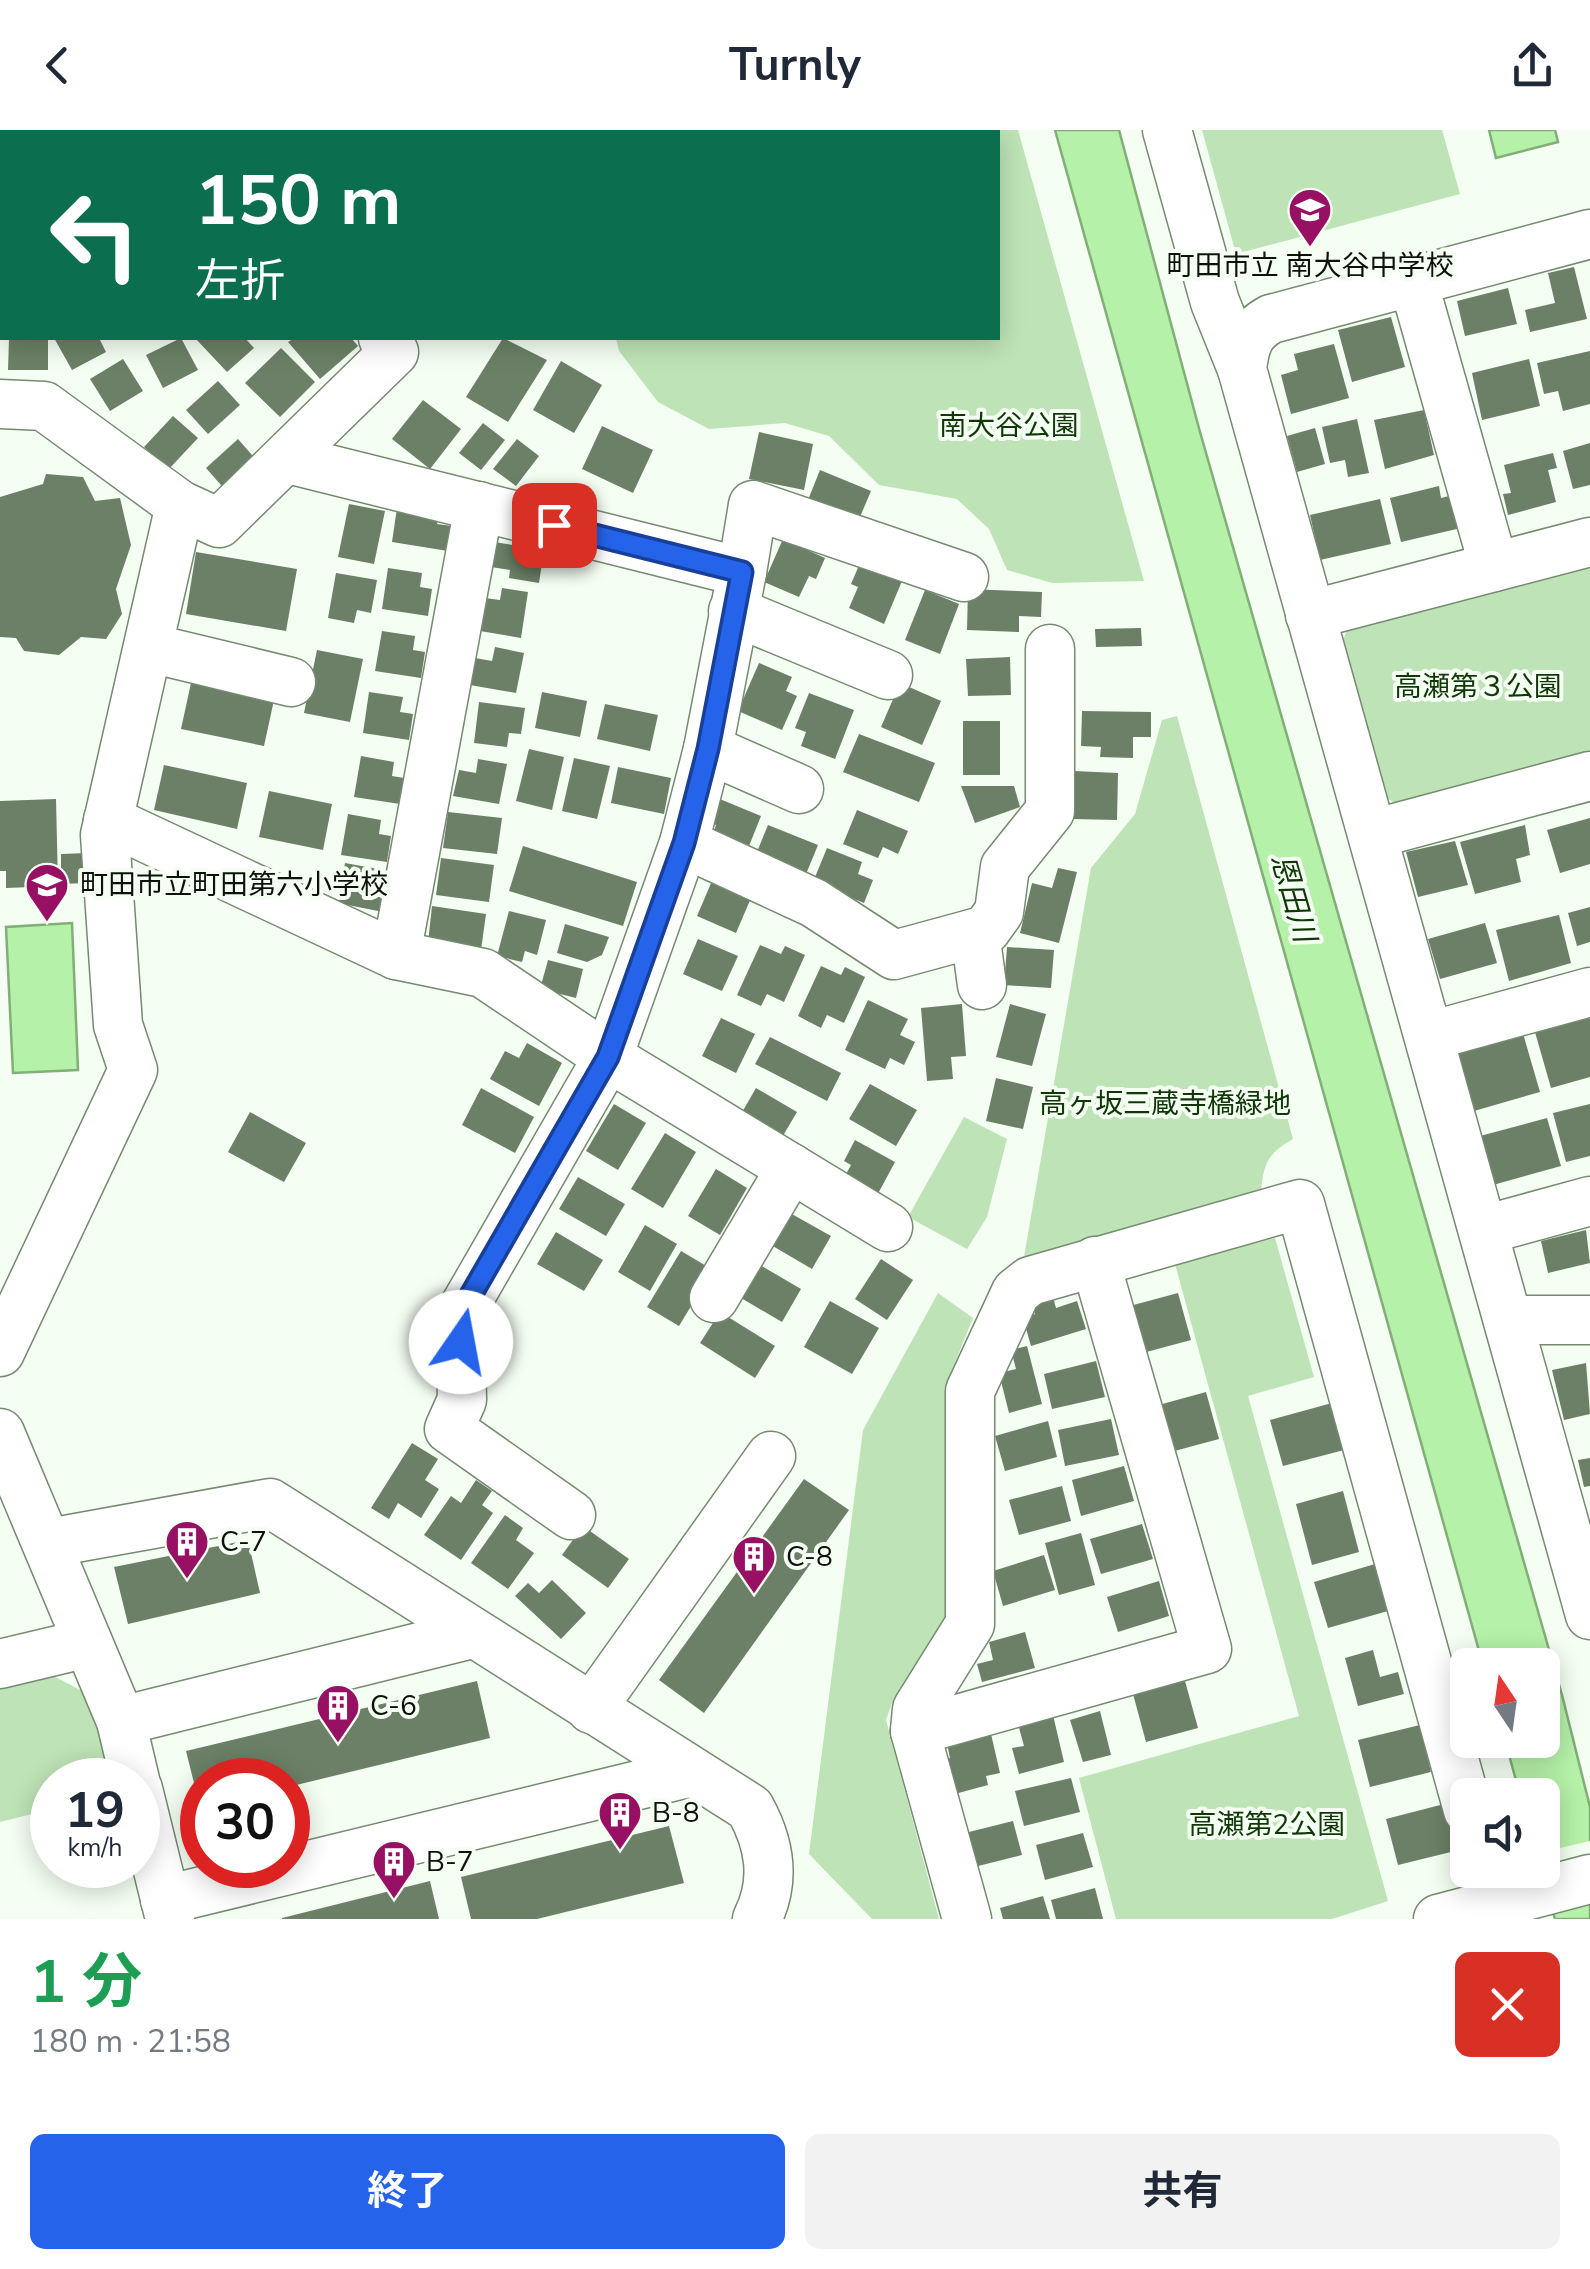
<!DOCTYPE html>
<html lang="ja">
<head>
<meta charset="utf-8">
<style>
	:root { --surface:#fff; --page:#f2f2f3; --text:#1f2937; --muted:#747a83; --accent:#2563eb }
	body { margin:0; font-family:"Nunito Sans","Noto Sans JP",sans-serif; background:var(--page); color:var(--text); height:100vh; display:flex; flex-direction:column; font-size:38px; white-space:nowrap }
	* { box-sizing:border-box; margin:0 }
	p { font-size:32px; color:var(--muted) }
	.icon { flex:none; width:55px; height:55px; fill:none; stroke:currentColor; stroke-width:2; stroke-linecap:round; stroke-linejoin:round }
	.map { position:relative; height:1789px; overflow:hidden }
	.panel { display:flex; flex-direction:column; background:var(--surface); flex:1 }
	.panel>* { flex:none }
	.top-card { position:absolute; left:0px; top:0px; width:1000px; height:210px; box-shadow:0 5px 25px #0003; background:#0b6e4f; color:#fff; overflow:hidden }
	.needle { width:65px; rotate:347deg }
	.controls { position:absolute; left:1450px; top:1518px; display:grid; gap:20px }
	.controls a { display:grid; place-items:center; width:110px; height:110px; border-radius:15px; background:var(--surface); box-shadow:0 5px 25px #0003; font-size:50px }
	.speed { position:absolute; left:30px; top:1628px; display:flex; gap:20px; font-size:50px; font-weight:700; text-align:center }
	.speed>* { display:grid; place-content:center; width:130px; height:130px; border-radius:50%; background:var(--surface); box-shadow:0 5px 25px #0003; line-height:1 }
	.speed small { font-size:25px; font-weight:400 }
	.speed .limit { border:15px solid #d22; background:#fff; color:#111 }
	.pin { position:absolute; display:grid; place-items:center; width:85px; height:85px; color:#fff; margin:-42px; border-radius:20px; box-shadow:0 5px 15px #0006 }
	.me { position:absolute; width:110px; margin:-55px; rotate:12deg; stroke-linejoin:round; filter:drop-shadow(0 0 8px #0008) }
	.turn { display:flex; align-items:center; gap:35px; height:210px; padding:0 30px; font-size:45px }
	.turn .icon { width:130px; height:130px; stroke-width:2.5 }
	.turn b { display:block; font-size:70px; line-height:85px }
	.round { display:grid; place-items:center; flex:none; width:105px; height:105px; border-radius:15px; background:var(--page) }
	.summary { display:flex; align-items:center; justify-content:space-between; height:170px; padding:0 30px }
	h1 { font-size:60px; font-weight:700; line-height:75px; color:#1e9e55 }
	.action { display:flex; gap:20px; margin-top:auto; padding:20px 30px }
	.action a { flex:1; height:115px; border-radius:15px; background:var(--accent); color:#fff; font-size:40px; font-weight:700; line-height:115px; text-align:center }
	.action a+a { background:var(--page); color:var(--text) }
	header { display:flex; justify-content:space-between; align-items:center; height:130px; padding:0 30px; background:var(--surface); font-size:45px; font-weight:700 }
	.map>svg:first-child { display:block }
</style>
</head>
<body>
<header><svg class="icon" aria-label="back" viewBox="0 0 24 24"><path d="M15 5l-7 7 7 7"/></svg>Turnly<svg class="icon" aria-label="share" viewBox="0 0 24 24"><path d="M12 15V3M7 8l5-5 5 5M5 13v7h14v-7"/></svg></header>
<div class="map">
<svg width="1590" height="1789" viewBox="0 0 1590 1789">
	<rect width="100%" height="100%" fill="#f4fef2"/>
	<g fill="#bee3b6">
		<path d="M499,0H1018L1144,451L1052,453L1007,440L989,399L957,369L879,355L829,306L785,293L709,299L658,272L619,221L616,208H998V2Z"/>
		<path d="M1202,0H1442L1460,64L1236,124Z"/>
		<path d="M1590,429V626L1402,678L1387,668L1343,510L1350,492Z"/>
		<path d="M1177,586L1293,1009C1267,1024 1263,1034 1261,1064L1023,1133L1091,738L1135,684L1162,590Z"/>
		<path d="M964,987L1007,1009L987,1087L967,1119L908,1087Z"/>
		<path d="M1275,1108L1314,1247L1248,1266L1388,1771L1332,1789H1116L1079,1648L1299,1586L1175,1134Z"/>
		<path d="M938,1163L973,1188L949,1247L951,1482L893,1570L886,1590L939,1789H872L809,1724L863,1300Z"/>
		<path d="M46,1542L82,1561L99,1592L115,1650H52V1679L0,1692V1554Z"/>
	</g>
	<g fill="#b5f1a8" stroke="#82ae78" stroke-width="2.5">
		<path d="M1055,0H1119L1200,302L1562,1565L1590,1677V1789H1555L1541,1740L1542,1665H1520L1505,1610H1542V1535H1483Z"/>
		<path d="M1489,0H1555L1558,12L1496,28Z"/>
		<path d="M72,793L78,940L13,943L6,797Z"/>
	</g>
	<path fill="#f4fef2" d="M1590,1711V1772L1542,1740L1543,1722Z"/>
	<g fill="#6b8067">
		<path d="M1574,137L1587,189L1530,202L1525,180L1555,173L1548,143Z"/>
		<path d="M1508,158L1517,194L1465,206L1457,171Z"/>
		<path d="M1391,187L1405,237L1352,252L1338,200Z"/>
		<path d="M9,208H48V240H8Z"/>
		<path d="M54,208H99L106,222L72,240Z"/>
		<path d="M181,208L198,240L163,258L146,225Z"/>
		<path d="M195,208H245L254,218L227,242Z"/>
		<path d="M294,208H351L358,216L320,249L288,212Z"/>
		<path d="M503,208L547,230L508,292L466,267Z"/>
		<path d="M1334,214L1349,268L1291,284L1281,245L1298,240L1294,224Z"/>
		<path d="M281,218L315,252L280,287L245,253Z"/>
		<path d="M1590,221V274L1563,281L1558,261L1544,264L1537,233Z"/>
		<path d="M123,229L143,261L110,281L90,249Z"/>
		<path d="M1529,229L1540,276L1482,290L1472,243Z"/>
		<path d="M561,231L602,255L574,303L533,280Z"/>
		<path d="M218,251L240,275L208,304L186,280Z"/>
		<path d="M423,270L461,299L430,339L392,309Z"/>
		<path d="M1424,280L1434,325L1385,339L1374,290Z"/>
		<path d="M173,286L198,308L168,340L144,317Z"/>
		<path d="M1357,289L1369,343L1348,347L1345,330L1330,333L1322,297Z"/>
		<path d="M483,293L505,310L481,340L459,323Z"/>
		<path d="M602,296L653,320L633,363L582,339Z"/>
		<path d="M1315,298L1325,334L1297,342L1287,306Z"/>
		<path d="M759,302L813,314L804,360L749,349Z"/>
		<path d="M238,309L260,334L228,363L206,338Z"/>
		<path d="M517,309L539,326L516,356L493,339Z"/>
		<path d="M1590,313V355L1573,359L1563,321Z"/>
		<path d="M1553,323L1557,338L1548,340L1556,372L1508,385L1503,364L1511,363L1504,335Z"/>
		<path d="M820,340L871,361L857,394L806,375Z"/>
		<path d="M46,344L83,347L95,371L120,368L131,415L116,459L122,484L106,509L81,507L59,525L24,521L16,508L0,507V367L43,354Z"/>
		<path d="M1439,356L1441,368L1453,365L1461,398L1401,412L1390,368Z"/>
		<path d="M1380,369L1391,414L1320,430L1310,385Z"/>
		<path d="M349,374L385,381L374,434L338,427Z"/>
		<path d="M397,378L439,385L437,394L452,396L448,421L392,412Z"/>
		<path d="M783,409L825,428L816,449L809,446L799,467L764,452Z"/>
		<path d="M494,412L544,420L539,453L509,448L510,440L491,437Z"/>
		<path d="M196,422L297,439L286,501L186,484Z"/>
		<path d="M860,433L902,451L884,494L849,478L858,457L851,454Z"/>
		<path d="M388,438L422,443L420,457L432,459L428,486L382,479Z"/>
		<path d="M336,443L377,450L371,483L357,480L354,493L328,488Z"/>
		<path d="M502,458L528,462L521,508L480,501L485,468L500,470Z"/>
		<path d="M968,459L1042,462L1041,487L1019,486V502L967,500Z"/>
		<path d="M925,460L959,474L940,524L905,510Z"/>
		<path d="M1141,498L1142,516L1096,517L1095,499Z"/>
		<path d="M382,501L415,506L413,520L425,522L421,548L375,541Z"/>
		<path d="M495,517L524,523L516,563L470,555L475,528L492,531Z"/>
		<path d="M317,520L363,529L350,592L304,583Z"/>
		<path d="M1010,527L1011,565L968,566L966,529Z"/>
		<path d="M759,533L792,547L786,561L797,566L782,600L738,581Z"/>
		<path d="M191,553L274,570L264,616L181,599Z"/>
		<path d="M900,553L941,571L922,615L881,597Z"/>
		<path d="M369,562L403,567L400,582L413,584L409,610L363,603Z"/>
		<path d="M542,562L587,571L580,607L535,598Z"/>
		<path d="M809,563L854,580L835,629L801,616L806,602L795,598Z"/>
		<path d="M479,572L525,578L521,604L509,603L507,617L474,613Z"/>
		<path d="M605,574L658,585L650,621L597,609Z"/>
		<path d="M1082,581L1151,582V607H1133V628L1100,627L1101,617L1081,616Z"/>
		<rect x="963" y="591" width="37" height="54"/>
		<path d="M859,604L935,633L919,672L843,642Z"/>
		<path d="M529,619L564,627L552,680L516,671Z"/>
		<path d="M361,626L394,632L392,646L404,648L400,674L354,667Z"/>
		<path d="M574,628L610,636L597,689L562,681Z"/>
		<path d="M478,629L507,634L499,674L453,666L459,640L476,643Z"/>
		<path d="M164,635L247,653L237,699L154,680Z"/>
		<path d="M618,637L671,648L664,684L611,673Z"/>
		<path d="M1074,641L1118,643L1117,690L1072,689Z"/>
		<path d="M961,656H1014L1020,677L975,693Z"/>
		<path d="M269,661L332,674L323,720L259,707Z"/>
		<path d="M710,665L761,686L747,721L712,706L716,695L701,688Z"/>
		<path d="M56,669L58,756L6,758V741H0V671Z"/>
		<path d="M857,680L908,701L898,724L883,717L878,728L843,714Z"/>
		<path d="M448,682L502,688L497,724L443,718Z"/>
		<path d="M348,684L381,690L379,704L391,706L387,732L341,725Z"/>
		<path d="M1590,688V734L1560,743L1547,700Z"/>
		<path d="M768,695L818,715L804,749L754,729Z"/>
		<path d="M1525,695L1530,725L1516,729L1521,752L1475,764L1460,712Z"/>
		<path d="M1455,711L1468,755L1418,767L1406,722Z"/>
		<path d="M523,716L637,752L623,796L509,761Z"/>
		<path d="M827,718L862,732L858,744L873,750L864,773L813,752Z"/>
		<path d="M87,723V753L61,754V724Z"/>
		<path d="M441,728L494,735L489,772L436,765Z"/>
		<path d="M345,733L378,739L376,754L388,756L383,782L338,773Z"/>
		<path d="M1058,738L1077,742L1059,813L1020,803L1032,753L1052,758Z"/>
		<path d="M712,751L751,768L736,803L697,786Z"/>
		<path d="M432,776L486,784L481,820L428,813Z"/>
		<path d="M1590,777V812L1577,816L1568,783Z"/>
		<path d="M509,781L546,790L537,825L525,821L522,832L497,826Z"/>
		<path d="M1559,785L1571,833L1509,851L1496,800Z"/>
		<path d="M1485,793L1497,833L1440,849L1428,809Z"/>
		<path d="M565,794L609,807L602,825L587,832L557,823Z"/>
		<path d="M698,809L738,826L722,861L683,844Z"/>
		<path d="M760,815L781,824L785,816L805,825L784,872L767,864L761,876L737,865Z"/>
		<path d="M1007,817L1054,820L1051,858L1004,855Z"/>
		<path d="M548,830L583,839L576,868L540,859Z"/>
		<path d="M821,836L841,845L845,837L865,847L844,893L827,885L821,898L798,886Z"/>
		<path d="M868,870L908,889L900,905L915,912L904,935L890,928L885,939L845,920Z"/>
		<path d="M962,874L966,926L951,927L953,949L927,951L921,878Z"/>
		<path d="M1010,874L1046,884L1032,936L996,927Z"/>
		<path d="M1590,879V947L1551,958L1533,895Z"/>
		<path d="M721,888L755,904L736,943L702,926Z"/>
		<path d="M1522,900L1540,962L1474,981L1456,919Z"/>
		<path d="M770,907L841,943L827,971L755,934Z"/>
		<path d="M527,913L562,933L539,976L490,949L505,921L519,928Z"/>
		<path d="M996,948L1033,957L1023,999L986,991Z"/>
		<path d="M870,954L917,980L896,1016L849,989Z"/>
		<path d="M481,958L534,987L515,1023L462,995Z"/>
		<path d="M756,958L797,982L778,1014L737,991Z"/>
		<path d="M614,974L646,993L618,1040L586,1021Z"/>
		<path d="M1590,974V1026L1566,1032L1553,983Z"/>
		<path d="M250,982L306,1013L284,1052L228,1022Z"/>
		<path d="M1547,988L1561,1036L1493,1055L1480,1006Z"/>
		<path d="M665,1003L696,1022L663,1078L631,1059Z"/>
		<path d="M855,1010L895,1032L873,1073L840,1055L851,1035L844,1031Z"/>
		<path d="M716,1039L747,1058L720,1105L688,1086Z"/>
		<path d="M578,1047L625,1074L606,1106L559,1079Z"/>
		<path d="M790,1083L831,1106L812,1139L771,1115Z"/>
		<path d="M645,1095L677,1114L650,1161L618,1142Z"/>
		<path d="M1586,1100L1590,1133L1548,1143L1541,1111Z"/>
		<path d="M556,1102L603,1130L584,1161L537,1134Z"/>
		<path d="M681,1121L713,1140L679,1196L647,1177Z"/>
		<path d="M881,1129L913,1150L887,1190L855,1169Z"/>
		<path d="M760,1135L801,1159L782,1192L741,1168Z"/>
		<path d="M1178,1163L1191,1210L1139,1224L1126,1177Z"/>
		<path d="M1053,1167L1056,1178L1077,1171L1086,1199L1031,1216L1023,1188L1035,1184L1032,1174Z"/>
		<path d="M830,1171L879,1198L852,1244L804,1217Z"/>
		<path d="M720,1182L775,1216L755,1248L700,1213Z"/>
		<path d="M1027,1216L1042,1274L1009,1283L999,1243L1016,1239L1011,1220Z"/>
		<path d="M1096,1231L1105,1267L1052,1279L1044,1244Z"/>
		<path d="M1586,1233L1590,1284L1564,1290L1552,1240Z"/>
		<path d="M1206,1262L1219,1309L1167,1323L1155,1276Z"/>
		<path d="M1332,1273L1344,1320L1283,1336L1270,1290Z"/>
		<path d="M1111,1289L1119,1325L1065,1336L1058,1300Z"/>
		<path d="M1048,1291L1057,1327L1005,1341L995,1306Z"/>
		<path d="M412,1313L438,1329L425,1350L439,1359L421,1388L398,1373L389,1389L371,1378Z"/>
		<path d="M1590,1328V1356L1584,1357L1578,1330Z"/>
		<path d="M1124,1336L1134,1371L1081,1386L1072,1350Z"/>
		<path d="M804,1349L849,1380L704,1583L659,1550Z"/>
		<path d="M476,1350L492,1361L482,1375L493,1383L461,1430L424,1405L451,1366L461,1373Z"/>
		<path d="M1062,1356L1071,1391L1019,1405L1009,1370Z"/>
		<path d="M1343,1361L1359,1422L1312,1435L1296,1374Z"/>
		<path d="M505,1385L523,1398L516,1410L534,1423L508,1459L471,1433Z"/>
		<path d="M1142,1394L1153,1429L1101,1444L1090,1409Z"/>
		<path d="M583,1396L629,1429L608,1458L562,1425Z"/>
		<path d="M1081,1403L1095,1455L1059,1465L1045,1413Z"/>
		<path d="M248,1410L260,1463L128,1494L114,1437Z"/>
		<path d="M1044,1425L1055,1460L1003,1476L993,1441Z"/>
		<path d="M1375,1434L1388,1481L1328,1498L1314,1452Z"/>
		<path d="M552,1450L586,1483L561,1509L515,1466L528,1453L539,1463Z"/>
		<path d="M1159,1451L1169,1486L1118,1502L1107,1467Z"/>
		<path d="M1025,1502L1035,1538L982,1552L977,1534L993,1530L989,1512Z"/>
		<path d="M1373,1520L1380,1547L1398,1542L1404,1564L1358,1576L1345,1528Z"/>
		<path d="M477,1551L490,1608L288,1657V1650H202L201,1681L186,1621Z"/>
		<path d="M1185,1551L1198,1598L1146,1612L1133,1564Z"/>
		<path d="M1100,1581L1111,1625L1083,1632L1070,1590Z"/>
		<path d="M1053,1585L1064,1632L1019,1644L1012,1618L1024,1616L1018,1594Z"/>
		<path d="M1420,1595L1431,1642L1370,1657L1358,1610Z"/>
		<path d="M991,1604L1000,1643L986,1646L988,1655L951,1665L943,1630L950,1628L947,1614Z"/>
		<path d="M1071,1648L1080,1682L1024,1696L1015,1661Z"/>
		<path d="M1448,1673L1459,1720L1398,1735L1386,1689Z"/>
		<path d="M1013,1691L1022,1725L974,1737L965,1703Z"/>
		<path d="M669,1696L684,1753L537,1789H471L461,1747Z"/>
		<path d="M1083,1703L1093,1737L1045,1750L1036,1715Z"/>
		<path d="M430,1751L439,1789H282V1788Z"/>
		<path d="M1095,1758L1103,1789H1056L1051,1770Z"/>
		<path d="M1043,1766L1050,1789H1003L1000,1778Z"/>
	</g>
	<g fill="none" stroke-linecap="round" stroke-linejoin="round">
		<defs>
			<g id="minor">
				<path d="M238,0L240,2"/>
				<path d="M1167,0L1215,172L1242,239"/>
				<path d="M477,2L478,0"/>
				<path d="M1590,104L1271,189C1249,201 1245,214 1242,239L1590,1485"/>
				<path d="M1413,151L1494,437"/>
				<path d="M0,274L44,276L180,375L219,393L394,222L383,208"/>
				<path d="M288,329L742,442L708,619L684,713L608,927L460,1184L462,1270L449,1299L571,1385"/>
				<path d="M742,442L753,375L964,447"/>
				<path d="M733,481L888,545"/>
				<path d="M1310,485L1590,412"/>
				<path d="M150,518L291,552"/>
				<path d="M708,619L799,659"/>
				<path d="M108,690L396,825L483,843L608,927L888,1097"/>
				<path d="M1373,704L1590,646"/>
				<path d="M684,713L814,773L894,825L986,800L999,782L1005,737L1050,681V519"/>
				<path d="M975,803L982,855"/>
				<path d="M396,825L479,376"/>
				<path d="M1430,906L1590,862"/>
				<path d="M1484,1100L1590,1071"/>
				<path d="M714,1168L791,1038"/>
				<path d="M1509,1190H1590"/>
				<path d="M0,1222L133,940L118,895L105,705L180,375"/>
				<path d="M0,1303L121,1591L135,1650"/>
				<path d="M48,1413L270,1373L750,1678C770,1714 776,1751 757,1789"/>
				<path d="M0,1534L88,1513"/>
				<path d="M591,1579L771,1326"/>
				<path d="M121,1591L472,1504"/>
				<path d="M915,1601L1207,1519L1095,1131"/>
				<path d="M138,1659L170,1789"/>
				<path d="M165,1770L692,1642"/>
				<path d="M967,1789L915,1601L917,1579L970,1494V1261L1016,1162L1030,1151L1300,1074L1468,1680"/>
				<path d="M1438,1789L1590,1749"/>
			</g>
		</defs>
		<use href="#minor" stroke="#758a70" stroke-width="51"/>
		<use href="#minor" stroke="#fff" stroke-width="48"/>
	</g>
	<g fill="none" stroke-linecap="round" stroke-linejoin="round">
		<defs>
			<path id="route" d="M461,1212L460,1184L608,927L684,713L708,619L742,442L554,395"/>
		</defs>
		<use href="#route" stroke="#184099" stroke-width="25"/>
		<use href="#route" stroke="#2563eb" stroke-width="18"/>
	</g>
	<defs>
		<symbol id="school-pin" viewBox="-11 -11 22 30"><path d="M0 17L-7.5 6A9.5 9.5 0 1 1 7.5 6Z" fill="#981064" stroke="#f4fef2"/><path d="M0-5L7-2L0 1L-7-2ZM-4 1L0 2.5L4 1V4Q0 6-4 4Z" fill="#fff"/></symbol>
		<symbol id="building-pin" viewBox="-11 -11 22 30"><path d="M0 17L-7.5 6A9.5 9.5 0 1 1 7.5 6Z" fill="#981064" stroke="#f4fef2"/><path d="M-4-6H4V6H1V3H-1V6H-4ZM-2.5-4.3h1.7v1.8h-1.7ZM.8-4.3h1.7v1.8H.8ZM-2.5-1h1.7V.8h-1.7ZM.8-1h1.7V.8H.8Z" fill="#fff"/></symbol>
	</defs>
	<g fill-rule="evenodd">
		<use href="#school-pin" x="1285" y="55" width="50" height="68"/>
		<use href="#school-pin" x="22" y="730" width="50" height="68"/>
		<use href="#building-pin" x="162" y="1387" width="50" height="68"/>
		<use href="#building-pin" x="729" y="1402" width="50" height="68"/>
		<use href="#building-pin" x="313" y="1551" width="50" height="68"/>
		<use href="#building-pin" x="595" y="1658" width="50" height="68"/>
		<use href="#building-pin" x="369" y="1707" width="50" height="68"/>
	</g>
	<g text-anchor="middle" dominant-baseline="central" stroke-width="8" stroke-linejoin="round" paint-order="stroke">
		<g font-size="28" fill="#0b1309" stroke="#f4fef2" text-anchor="start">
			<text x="1310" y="136" text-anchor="middle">町田市立 南大谷中学校</text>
			<text x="80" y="755">町田市立町田第六小学校</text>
			<text x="220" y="1412">C-7</text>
			<text x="786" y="1427">C-8</text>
			<text x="370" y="1576">C-6</text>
			<text x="652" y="1683">B-8</text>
			<text x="426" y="1732">B-7</text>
		</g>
		<g font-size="28" fill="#103706" stroke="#f4fef2">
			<text x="1009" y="296">南大谷公園</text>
			<text x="1478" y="557">高瀬第３公園</text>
			<text x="1165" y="974">高ヶ坂三蔵寺橋緑地</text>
			<text x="1267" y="1695">高瀬第2公園</text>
		</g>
		<g font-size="30" font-style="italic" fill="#103707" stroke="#f4fef2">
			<text transform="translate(1293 768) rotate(74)">恩田川</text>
		</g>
	</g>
</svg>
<div class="controls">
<a><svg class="needle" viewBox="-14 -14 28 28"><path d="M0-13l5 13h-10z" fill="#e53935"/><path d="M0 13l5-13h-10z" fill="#747a83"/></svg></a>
<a><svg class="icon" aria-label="sound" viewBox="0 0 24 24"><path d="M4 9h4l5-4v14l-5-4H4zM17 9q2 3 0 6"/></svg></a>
</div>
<div class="speed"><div>19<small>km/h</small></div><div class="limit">30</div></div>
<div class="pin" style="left:554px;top:395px;background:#d93025"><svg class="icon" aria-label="arrive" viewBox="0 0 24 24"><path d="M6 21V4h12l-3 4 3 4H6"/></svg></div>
<svg class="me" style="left:461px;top:1212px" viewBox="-20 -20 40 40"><circle r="19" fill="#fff"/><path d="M0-13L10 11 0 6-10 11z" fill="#2563eb"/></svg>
<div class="top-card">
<div class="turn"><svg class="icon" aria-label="left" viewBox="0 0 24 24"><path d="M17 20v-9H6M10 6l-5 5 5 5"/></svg><div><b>150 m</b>左折</div></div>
</div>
</div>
<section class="panel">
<div class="summary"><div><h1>1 分</h1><p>180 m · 21:58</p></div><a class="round" style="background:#d93025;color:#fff"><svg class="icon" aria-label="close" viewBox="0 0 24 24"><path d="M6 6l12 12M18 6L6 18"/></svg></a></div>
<div class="action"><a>終了</a><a>共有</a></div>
</section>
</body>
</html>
